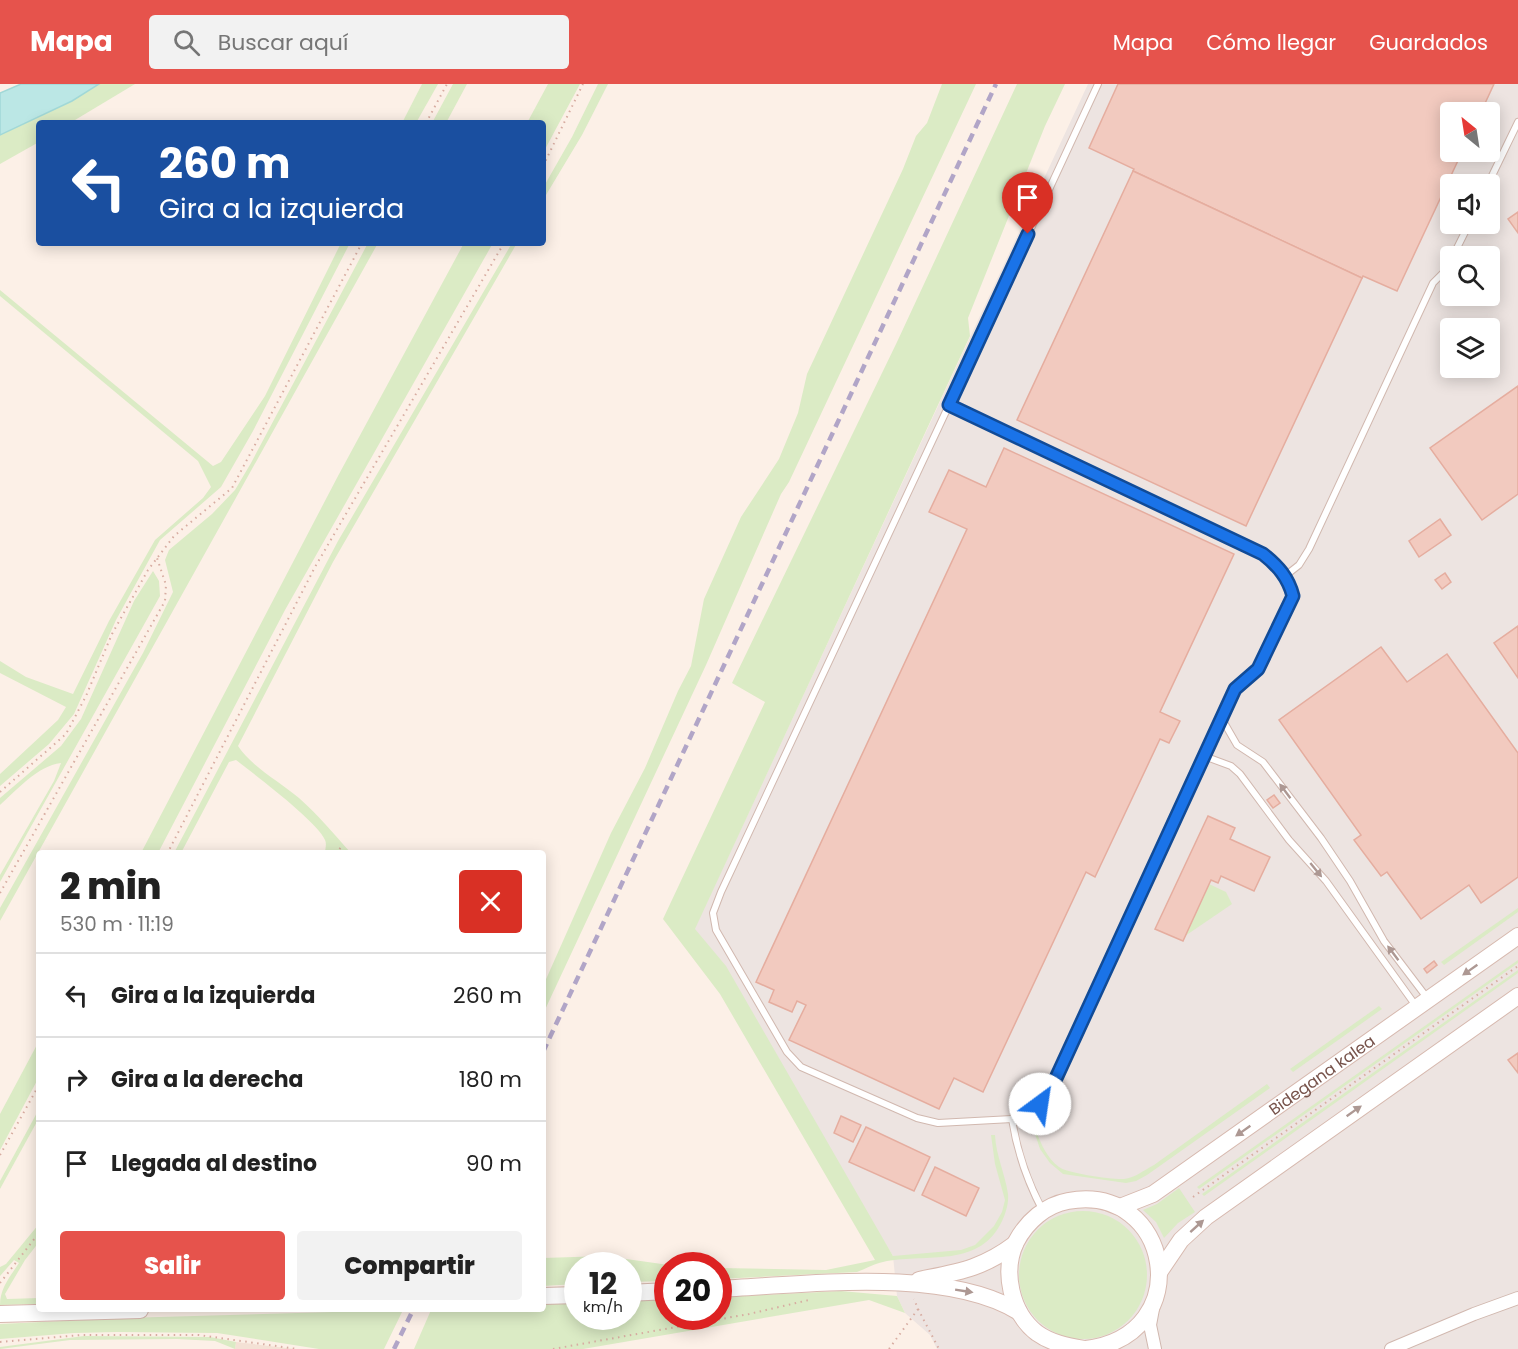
<!DOCTYPE html>
<html lang="es">
<head>
<meta charset="utf-8">
<style>
	:root { --surface:#fff; --page:#f2f2f2; --text:#222; --muted:#767676; --line:#e0e0e0; --accent:#e6534c }
	body { margin:0; font-family:Poppins,sans-serif; background:var(--page); color:var(--text); height:100vh; display:flex; flex-direction:column; font-size:22px; white-space:nowrap }
	* { box-sizing:border-box; margin:0 }
	p { font-size:20px; color:var(--muted) }
	.icon { flex:none; width:33px; height:33px; fill:none; stroke:currentColor; stroke-width:2; stroke-linecap:round; stroke-linejoin:round }
	.map { position:relative; flex:1; overflow:hidden }
	.sheet { position:absolute; left:36px; top:766px; width:510px; height:462px; display:flex; flex-direction:column; background:var(--surface); border-radius:6px; box-shadow:0 3px 15px #0003 }
	.sheet>* { flex:none }
	.guide { position:absolute; left:36px; top:36px; width:510px; height:126px; border-radius:6px; box-shadow:0 3px 15px #0003; background:#1a4fa0; color:#fff; overflow:hidden }
	.needle { width:39px; rotate:330deg }
	.fabs { position:absolute; left:1440px; top:18px; display:grid; gap:12px }
	.fabs a { display:grid; place-items:center; width:60px; height:60px; border-radius:6px; background:var(--surface); box-shadow:0 3px 15px #0003; font-size:30px }
	.speed { position:absolute; left:564px; top:1168px; display:flex; gap:12px; font-size:30px; font-weight:700; text-align:center }
	.speed>* { display:grid; place-content:center; width:78px; height:78px; border-radius:50%; background:var(--surface); box-shadow:0 3px 15px #0003; line-height:1 }
	.speed small { font-size:15px; font-weight:400 }
	.speed .limit { border:9px solid #d22; background:#fff; color:#111 }
	.pin { position:absolute; display:grid; place-items:center; width:51px; height:51px; color:#fff; margin:-62px -26px; border-radius:50% 50% 50% 0; rotate:-45deg; box-shadow:0 0 6px #0007 }
	.pin .icon { rotate:45deg }
	.me { position:absolute; width:66px; margin:-33px; rotate:31deg; stroke-linejoin:round; filter:drop-shadow(0 0 4px #0008) }
	.turn { display:flex; align-items:center; gap:21px; height:126px; padding:0 24px; font-size:27px }
	.turn .icon { width:78px; height:78px; stroke-width:2.5 }
	.turn b { display:block; font-size:42px; line-height:51px }
	.round { display:grid; place-items:center; flex:none; width:63px; height:63px; border-radius:6px; background:var(--page) }
	.overview { display:flex; align-items:center; justify-content:space-between; height:102px; padding:0 24px }
	h1 { font-size:36px; font-weight:800; line-height:45px }
	.action { display:flex; gap:12px; margin-top:auto; padding:12px 24px }
	.action a { flex:1; height:69px; border-radius:6px; background:var(--accent); color:#fff; font-size:24px; font-weight:800; line-height:69px; text-align:center }
	.action a+a { background:var(--page); color:var(--text) }
	ul { padding:0; list-style:none }
	li { display:flex; align-items:center; gap:18px; height:84px; padding:0 24px; border-top:2px solid var(--line) }
	li div { flex:1 }
	li b { display:block; font-size:22px }
	li em { font-style:normal }
	header { display:flex; align-items:center; gap:36px; box-sizing:border-box; height:84px; padding:0 30px; background:var(--accent); color:#fff }
	header strong { font-size:28px }
	nav { display:flex; gap:33px; margin-inline-start:auto; font-size:21px }
	.search { width:420px; height:54px; background:var(--page); display:flex; align-items:center; gap:15px; box-sizing:border-box; padding:0 21px; border-radius:6px; color:var(--muted); font-size:22px }
	.map>svg:first-child { display:block }
</style>
</head>
<body>
<header>
<strong>Mapa</strong>
<div class="search"><svg class="icon" aria-label="search" viewBox="0 0 24 24"><circle cx="10" cy="10" r="6"/><path d="M15 15l6 6"/></svg>Buscar aquí</div>
<nav><a>Mapa</a><a>Cómo llegar</a><a>Guardados</a></nav>
</header>
<div class="map">
<svg width="1518" height="1265" viewBox="0 0 1518 1265">
	<rect width="100%" height="100%" fill="#fcf0e7"/>
	<path fill="#f4e1d5" d="M236,1258L295,1265H235Z"/>
	<path fill="#ede4e1" fill-rule="evenodd" d="M1088,0H1518V1265H937L930,1251L905,1229L897,1212L893,1172L694,846ZM1450,28H1490V68H1450ZM1450,100H1490V140H1450ZM1450,172H1490V212H1450ZM1450,244H1490V284H1450Z"/>
	<g fill="#dbebc5">
		<path d="M99,0H135L70,39H39V58L0,80V51L72,17Z"/>
		<path d="M422,0H438L416,39H402Z"/>
		<path d="M453,0H467L446,39H432Z"/>
		<path d="M548,0H580L543,69V39H527Z"/>
		<path d="M598,0H608L582,51L543,116V104L572,53Z"/>
		<path d="M942,0H976L789,398L781,410L706,581L543,930V902L611,749L645,684L678,607L691,582L704,515L741,433L779,375L798,329L807,290L903,85L916,52L927,39Z"/>
		<path d="M1017,0H1065L1045,42L968,234L970,252L695,845L726,882L893,1172L961,1166L975,1161L994,1142L1002,1128L1005,1116L995,1080L991,1051H995C996,1072 1005,1089 1008,1110C1009,1120 1005,1132 1000,1141C977,1183 927,1170 887,1177C876,1179 867,1184 857,1188L719,1195V1184L826,1186L875,1176L720,910L663,835L765,618L732,599L897,258Z"/>
		<path d="M341,159H350L253,347L221,403L160,456L116,536L74,630L49,660L0,702V690L58,636L66,623L0,589V577L26,593L73,610L109,537L155,456L203,414L211,403L198,377L0,212V206L213,382L221,378L265,312Z"/>
		<path d="M368,159H378L0,837V824L143,569L173,508L165,476L169,466L212,430L235,406L251,379Z"/>
		<path d="M464,159H493L285,526L158,769H141L338,392Z"/>
		<path d="M512,159H517L333,478L238,662C253,684 279,697 299,714C318,731 334,750 351,769H325C325,765 327,760 325,756C318,738 254,690 236,676L229,678L181,769H174L338,457Z"/>
		<path d="M153,487L159,497L160,512L0,798V791L54,697L61,679C37,682 17,706 0,721V714L61,662L81,635L134,517Z"/>
		<path d="M1209,800L1226,808L1232,820L1185,852Z"/>
		<path d="M1518,824V828L1444,881L1441,878Z"/>
		<path d="M1518,876V879L1199,1105L1197,1103Z"/>
		<path d="M1518,886V889L1204,1112L1202,1110Z"/>
		<path d="M1379,922L1382,925L1293,988L1290,985Z"/>
		<path d="M39,957V993L0,1066V1030Z"/>
		<path d="M1267,1000L1270,1004L1147,1091L1136,1097L1126,1099L1063,1090L1050,1079L1040,1065L1034,1047H1036C1041,1060 1047,1074 1059,1083C1066,1089 1114,1096 1124,1095C1135,1094 1144,1086 1154,1081Z"/>
		<path d="M39,1025V1034L0,1105V1097Z"/>
		<path d="M1179,1104L1195,1128L1178,1139L1164,1154L1156,1138L1143,1126L1157,1120Z"/>
		<circle cx="1083" cy="1191" r="64"/>
		<path d="M39,1140V1158L25,1176L5,1210L7,1215L39,1214V1220L0,1221C0,1204 10,1193 19,1179L14,1176L0,1192V1183L6,1180Z"/>
		<path d="M605,1172L676,1182H668L667,1197L629,1198L628,1182H578L577,1200L543,1202V1174Z"/>
		<path d="M841,1207L897,1212L905,1229L869,1216L583,1265H414L431,1226H543V1219L577,1218L578,1233H628L629,1216L667,1215L668,1233H718L719,1213Z"/>
		<path d="M403,1226L384,1265H319L217,1249L117,1248L74,1249L0,1255V1240L124,1234Z"/>
		<path d="M84,1252L210,1253L236,1258L235,1265L215,1257L177,1255L70,1256L0,1265V1263Z"/>
	</g>
	<path fill="#bbe7e5" stroke="#a1d8d7" stroke-width="1.5" d="M21,0H99L72,17L0,51V9Z"/>
	<g fill="#f2cabf" stroke="#e5ad9f" stroke-width="1.5">
		<path d="M1118,0H1494L1481,28H1450V68H1462L1397,207L1363,192L1362,194L1133,87L1134,85L1089,64Z"/>
		<path d="M1133,87L1362,194L1246,442L1017,336Z"/>
		<path d="M1518,128V149L1508,135Z"/>
		<path d="M1518,302V410L1482,436L1430,364Z"/>
		<path d="M1004,364L1234,470L1160,628L1180,637L1169,659L1160,655L1095,793L1086,788L983,1008L954,994L939,1025L789,956L806,921L797,917L792,928L769,918L774,906L756,898L967,445L929,428L949,386L986,403Z"/>
		<path d="M1440,435L1451,451L1419,473L1409,457Z"/>
		<path d="M1445,489L1451,498L1442,505L1435,496Z"/>
		<path d="M1518,542V594L1494,559Z"/>
		<path d="M1381,563L1407,598L1447,570L1518,669V793L1481,819L1469,801L1421,835L1387,788L1381,792L1354,756L1361,751L1279,636Z"/>
		<path d="M1274,711L1280,719L1273,724L1267,716Z"/>
		<path d="M1208,732L1235,744L1230,755L1270,773L1254,807L1221,792L1218,799L1211,796L1183,857L1155,845Z"/>
		<path d="M1434,877L1437,881L1427,889L1424,885Z"/>
		<path d="M1518,969V989L1508,976Z"/>
		<path d="M841,1032L861,1041L853,1058L834,1049Z"/>
		<path d="M866,1043L930,1073L914,1107L849,1078Z"/>
		<path d="M935,1083L979,1104L966,1132L922,1111Z"/>
	</g>
	<g fill="none" stroke-linecap="round" stroke-linejoin="round">
		<defs>
			<g id="lane">
				<path d="M1488,100L1518,38"/>
				<path d="M1453,172L1469,140"/>
				<path d="M949,321L1263,469C1278,482 1288,493 1293,512L1258,585L1235,605L1051,1004L1040,1020L1028,1030L1012,1035L938,1039L917,1034L801,983L787,968L716,846L713,829L721,808Z"/>
				<path d="M949,321L1098,0"/>
				<path d="M1285,492L1299,481L1309,465L1433,199L1448,184L1450,178"/>
				<path d="M1222,635L1237,661L1263,678L1321,754L1350,797L1384,857L1428,915"/>
				<path d="M1204,672L1231,682L1240,690L1289,756L1326,797L1416,922"/>
				<path d="M1012,1035C1017,1068 1027,1097 1043,1127"/>
			</g>
			<g id="street">
				<path d="M1153,1225L1150,1241L1155,1265"/>
				<path d="M1391,1265L1474,1230L1518,1214"/>
			</g>
			<g id="secondary">
				<path id="s1" d="M1120,1123L1153,1110L1518,852"/>
				<path d="M1160,1187L1181,1156L1206,1133L1518,912"/>
				<path d="M919,1196C958,1188 982,1185 1015,1160"/>
				<path d="M718,1205C804,1201 945,1182 1019,1228"/>
				<path d="M628,1209L668,1207"/>
				<path d="M543,1212L578,1211"/>
				<path d="M0,1230L140,1226"/>
				<path d="M1084,1265C1067,1262 1051,1259 1037,1249C1011,1229 1002,1187 1016,1158C1027,1137 1046,1121 1068,1117C1171,1098 1199,1251 1086,1265"/>
			</g>
		</defs>
		<use href="#lane" stroke="#d1b8af" stroke-width="8"/>
		<use href="#street" stroke="#d1b8af" stroke-width="14"/>
		<use href="#secondary" stroke="#d7b9af" stroke-width="18"/>
		<g stroke="#d7aca1" stroke-width="2" stroke-dasharray="1.5 4.5" stroke-linecap="butt">
			<path d="M426,39L447,0"/>
			<path d="M543,82L583,0"/>
			<path d="M0,708L66,650L86,612L112,550L148,486L174,452L232,404L362,159"/>
			<path d="M167,770L315,483L504,159"/>
			<path d="M336,770L341,763"/>
			<path d="M0,809L165,517L166,501L157,474"/>
			<path d="M0,1071L39,1001"/>
			<path d="M1193,1113L1518,882"/>
			<path d="M0,1199L39,1149"/>
			<path d="M918,1225L939,1265"/>
			<path d="M0,1258L81,1251H199L297,1265"/>
			<path d="M553,1265L749,1230L809,1216"/>
			<path d="M889,1265L918,1225L914,1215"/>
		</g>
		<use href="#lane" stroke="#fff" stroke-width="6"/>
		<use href="#street" stroke="#fff" stroke-width="12"/>
		<use href="#secondary" stroke="#fff" stroke-width="16"/>
		<g stroke="#b1a5c7" stroke-width="4.5" stroke-dasharray="9 6" stroke-linecap="butt">
			<path d="M543,968L996,0"/>
			<path d="M394,1265L413,1226"/>
		</g>
	</g>
	<defs><path id="oneway-solid" d="M-6-.8H1V-3.2L6.5 0L1 3.2V.8H-6Z" transform="scale(1.5)"/></defs>
	<g fill="#ad9893">
		<use href="#oneway-solid" transform="translate(1285 707) rotate(-127)"/>
		<use href="#oneway-solid" transform="translate(1316 786) rotate(51)"/>
		<use href="#oneway-solid" transform="translate(1393 869) rotate(-127)"/>
		<use href="#oneway-solid" transform="translate(1470 886) rotate(145)"/>
		<use href="#oneway-solid" transform="translate(1354 1027) rotate(-35)"/>
		<use href="#oneway-solid" transform="translate(1243 1047) rotate(145)"/>
		<use href="#oneway-solid" transform="translate(1197 1142) rotate(-42)"/>
		<use href="#oneway-solid" transform="translate(964 1207) rotate(9)"/>
	</g>
	<g fill="none" stroke-linecap="round" stroke-linejoin="round">
		<defs>
			<path id="route" d="M1028,150L949,321L1263,470C1278,482 1288,493 1293,512L1258,585L1235,605L1051,1005L1040,1020"/>
		</defs>
		<use href="#route" stroke="#114b97" stroke-width="15"/>
		<use href="#route" stroke="#1a73e8" stroke-width="10"/>
	</g>
	<g text-anchor="middle" dominant-baseline="central" stroke-width="4.5" stroke-linejoin="round" paint-order="stroke">
		<g font-size="16" fill="#77534b" stroke="#fff5ee">
			<text stroke="none"><textPath href="#s1" startOffset="242">Bidegana kalea</textPath></text>
		</g>
	</g>
</svg>
<div class="fabs">
<a><svg class="needle" viewBox="-14 -14 28 28"><path d="M0-13l5 13h-10z" fill="#e53935"/><path d="M0 13l5-13h-10z" fill="#767676"/></svg></a>
<a><svg class="icon" aria-label="sound" viewBox="0 0 24 24"><path d="M4 9h4l5-4v14l-5-4H4zM17 9q2 3 0 6"/></svg></a>
<a><svg class="icon" aria-label="search" viewBox="0 0 24 24"><circle cx="10" cy="10" r="6"/><path d="M15 15l6 6"/></svg></a>
<a><svg class="icon" aria-label="layers" viewBox="0 0 24 24"><path d="M12 4l9 5-9 5-9-5zM3 14l9 5 9-5"/></svg></a>
</div>
<div class="speed"><div>12<small>km/h</small></div><div class="limit">20</div></div>
<div class="pin" style="left:1028px;top:150px;background:#d93025"><svg class="icon" aria-label="arrive" viewBox="0 0 24 24"><path d="M6 21V4h12l-3 4 3 4H6"/></svg></div>
<svg class="me" style="left:1040px;top:1020px" viewBox="-20 -20 40 40"><circle r="19" fill="#fff"/><path d="M0-13L10 11 0 6-10 11z" fill="#1a73e8"/></svg>
<div class="guide">
<div class="turn"><svg class="icon" aria-label="left" viewBox="0 0 24 24"><path d="M17 20v-9H6M10 6l-5 5 5 5"/></svg><div><b>260 m</b>Gira a la izquierda</div></div>
</div>
<section class="sheet">
<div class="overview"><div><h1>2 min</h1><p>530 m · 11:19</p></div><a class="round" style="background:#d93025;color:#fff"><svg class="icon" aria-label="close" viewBox="0 0 24 24"><path d="M6 6l12 12M18 6L6 18"/></svg></a></div>
<ul>
<li><svg class="icon" aria-label="left" viewBox="0 0 24 24"><path d="M17 20v-9H6M10 6l-5 5 5 5"/></svg><div><b>Gira a la izquierda</b></div><em>260 m</em></li>
<li><svg class="icon" aria-label="right" viewBox="0 0 24 24"><path d="M7 20v-9h11M14 6l5 5-5 5"/></svg><div><b>Gira a la derecha</b></div><em>180 m</em></li>
<li><svg class="icon" aria-label="arrive" viewBox="0 0 24 24"><path d="M6 21V4h12l-3 4 3 4H6"/></svg><div><b>Llegada al destino</b></div><em>90 m</em></li>
</ul>
<div class="action"><a>Salir</a><a>Compartir</a></div>
</section>
</div>
</body>
</html>
